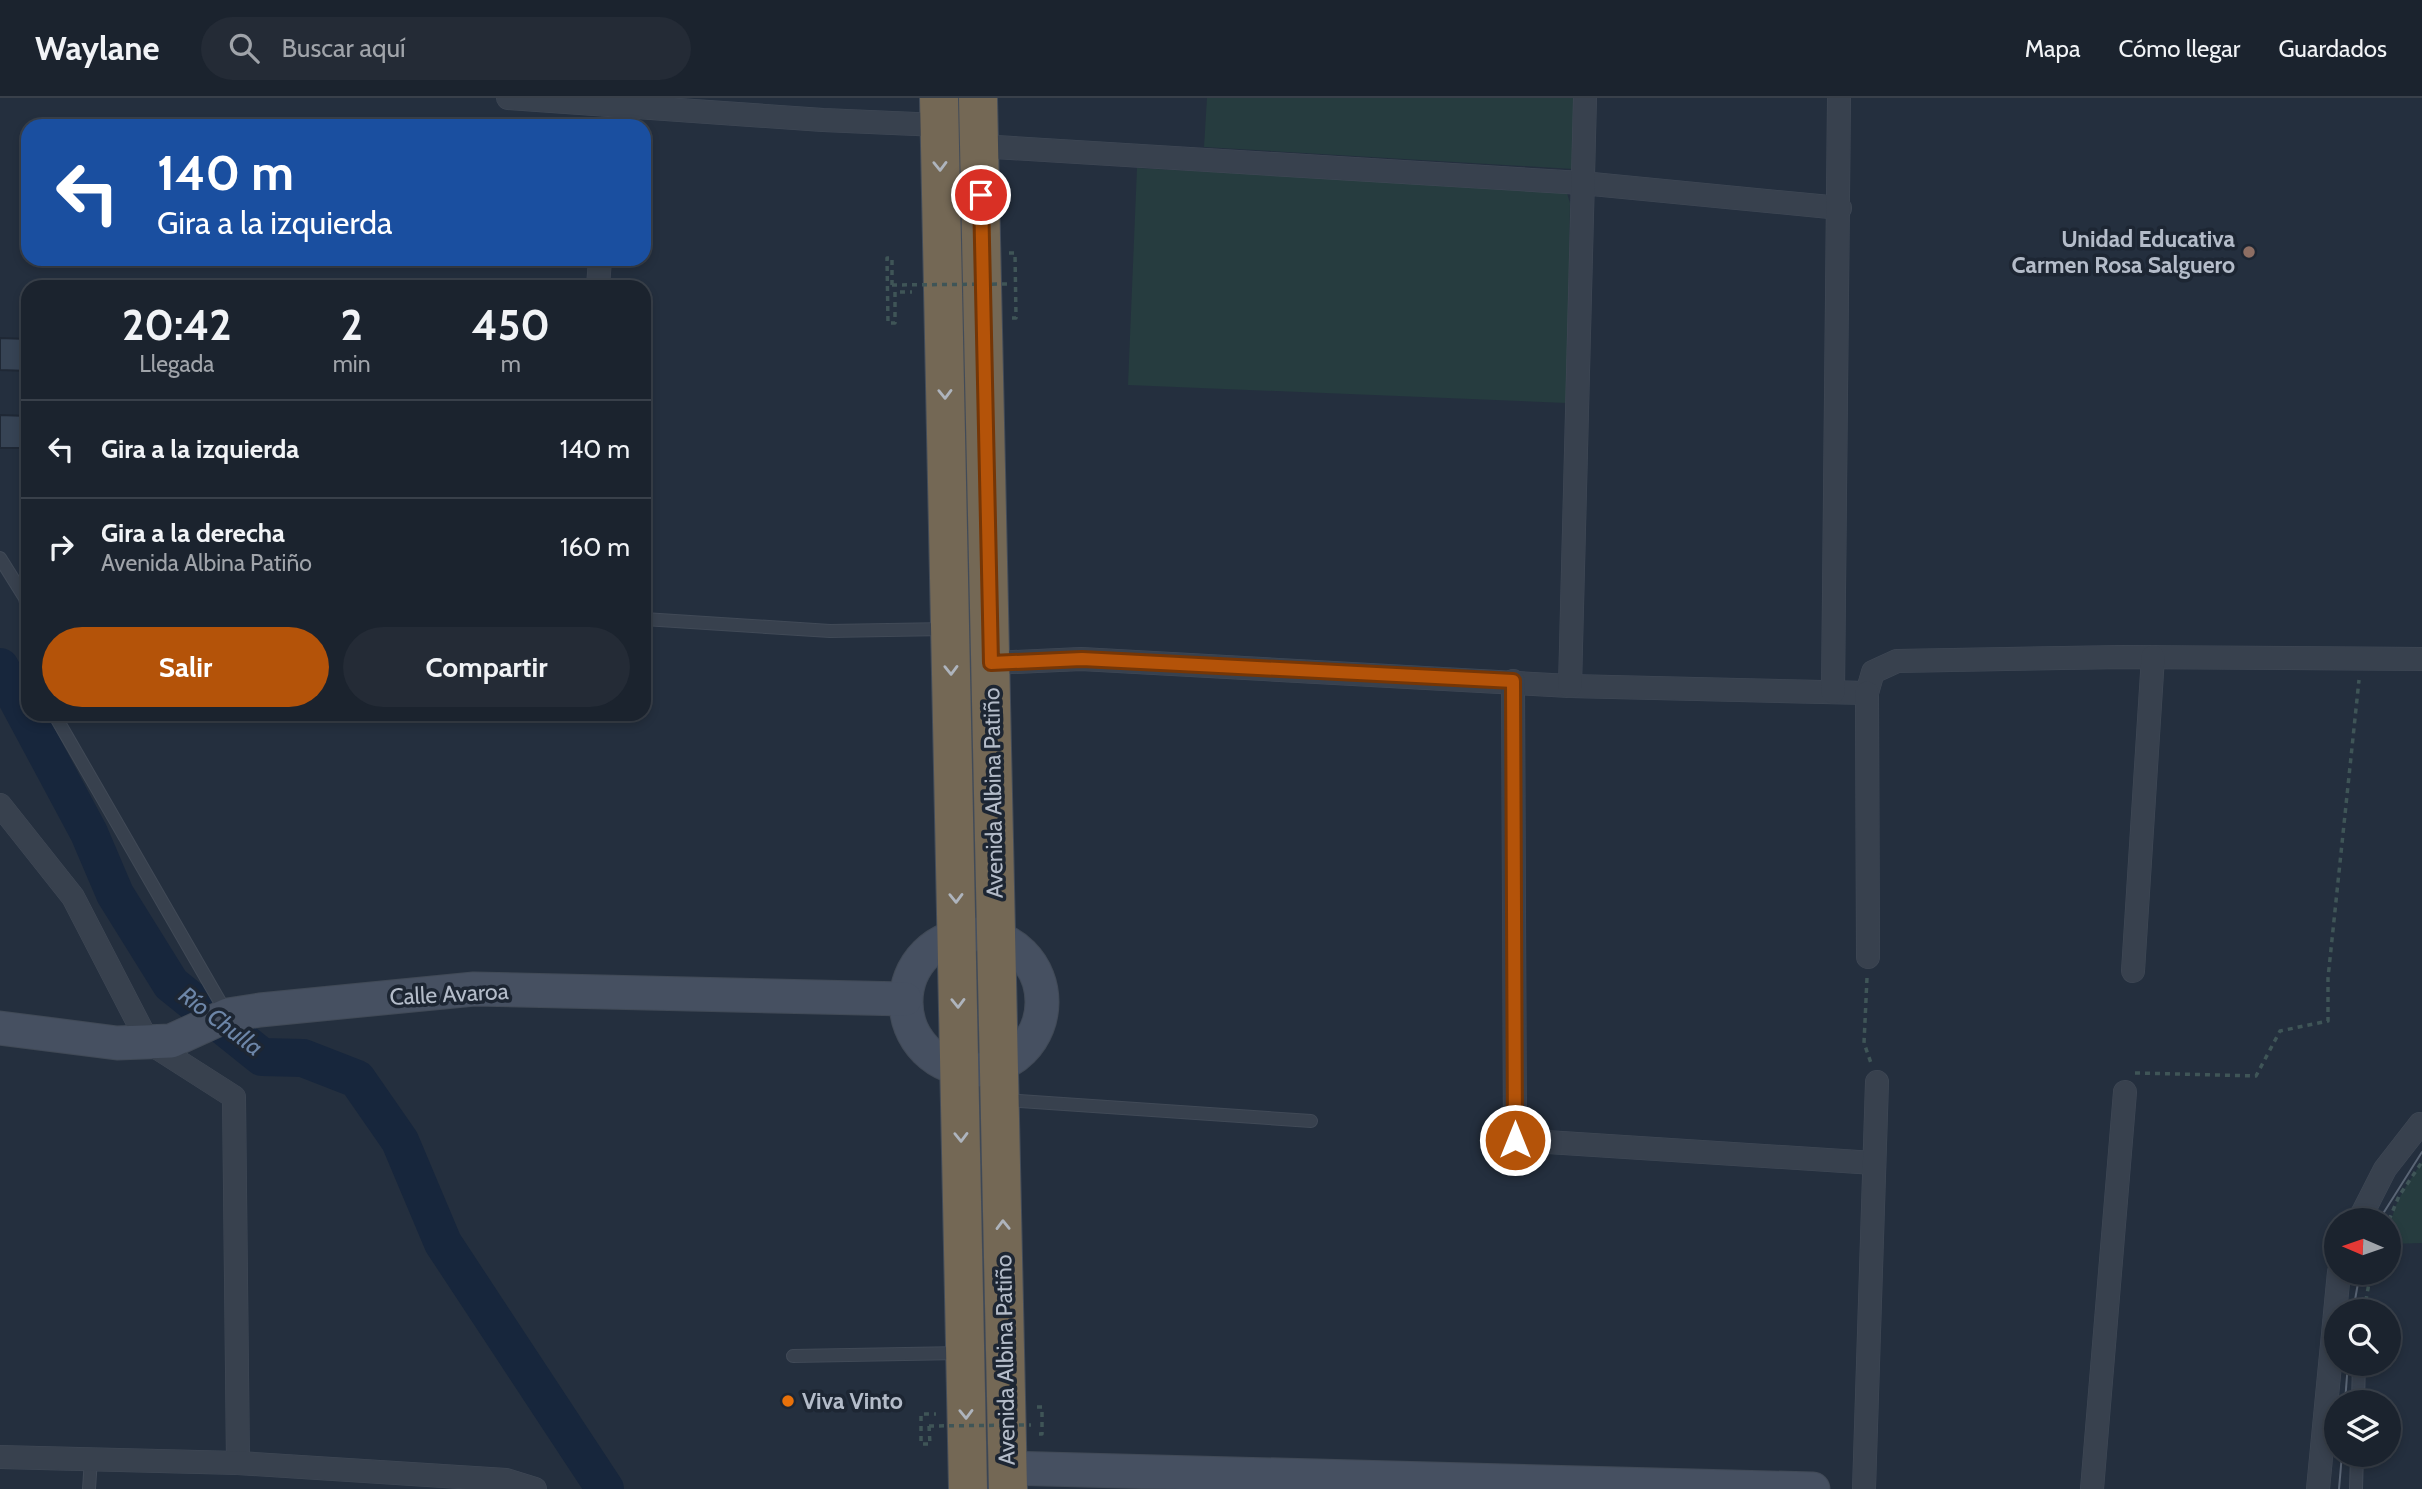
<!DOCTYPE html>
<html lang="es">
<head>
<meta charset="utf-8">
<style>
	:root { --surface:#1b232e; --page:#242b36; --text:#f1f3f6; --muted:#a0a4aa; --line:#39404a; --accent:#b45309 }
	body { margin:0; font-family:Cabin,sans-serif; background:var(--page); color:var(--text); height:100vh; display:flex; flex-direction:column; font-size:26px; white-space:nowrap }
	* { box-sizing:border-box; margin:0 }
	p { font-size:23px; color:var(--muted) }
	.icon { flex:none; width:38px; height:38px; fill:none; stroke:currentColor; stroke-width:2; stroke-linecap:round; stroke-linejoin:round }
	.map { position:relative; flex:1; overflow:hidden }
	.panel { position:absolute; left:21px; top:182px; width:630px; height:441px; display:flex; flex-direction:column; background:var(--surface); border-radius:21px; box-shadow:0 4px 10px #0003,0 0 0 2px var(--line) }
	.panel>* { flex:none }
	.hud { position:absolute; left:21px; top:21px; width:630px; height:147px; border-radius:21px; box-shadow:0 4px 10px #0003,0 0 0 2px var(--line); background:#1a4fa0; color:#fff; overflow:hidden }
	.needle { width:46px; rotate:272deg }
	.fabs { position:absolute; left:2324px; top:1110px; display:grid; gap:14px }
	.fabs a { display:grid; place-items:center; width:77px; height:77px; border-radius:50%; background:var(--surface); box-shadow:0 4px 10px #0003,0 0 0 2px var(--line); font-size:35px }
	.pin { position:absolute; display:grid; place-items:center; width:60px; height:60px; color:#fff; margin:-30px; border:4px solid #fff; border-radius:50%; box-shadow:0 2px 7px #0007 }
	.me { position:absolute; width:77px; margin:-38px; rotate:0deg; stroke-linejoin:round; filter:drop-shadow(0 0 5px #0008) }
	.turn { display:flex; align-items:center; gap:24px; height:147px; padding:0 21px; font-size:32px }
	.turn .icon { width:91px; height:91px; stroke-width:2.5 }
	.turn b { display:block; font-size:49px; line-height:60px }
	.eta { display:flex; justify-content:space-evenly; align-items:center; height:119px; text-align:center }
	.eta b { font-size:42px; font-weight:700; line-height:49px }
	.button { display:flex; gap:14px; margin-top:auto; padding:14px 21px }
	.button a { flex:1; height:80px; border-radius:42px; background:var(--accent); color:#fff; font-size:28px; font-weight:700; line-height:80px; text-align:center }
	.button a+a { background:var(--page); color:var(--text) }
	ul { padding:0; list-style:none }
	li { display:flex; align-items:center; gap:21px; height:98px; padding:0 21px; border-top:2px solid var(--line) }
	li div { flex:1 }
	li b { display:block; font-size:26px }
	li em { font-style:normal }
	header { display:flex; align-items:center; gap:42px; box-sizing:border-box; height:98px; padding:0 35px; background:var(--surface); border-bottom:2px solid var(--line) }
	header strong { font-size:33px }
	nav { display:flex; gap:38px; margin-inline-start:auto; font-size:24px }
	.search { width:490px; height:63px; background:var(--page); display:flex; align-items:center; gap:18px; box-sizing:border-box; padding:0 24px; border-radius:38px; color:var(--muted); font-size:26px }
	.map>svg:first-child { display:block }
</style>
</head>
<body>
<header>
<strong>Waylane</strong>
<div class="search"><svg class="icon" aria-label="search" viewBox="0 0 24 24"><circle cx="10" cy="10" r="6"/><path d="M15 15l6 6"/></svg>Buscar aquí</div>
<nav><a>Mapa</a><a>Cómo llegar</a><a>Guardados</a></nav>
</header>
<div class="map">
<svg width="2422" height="1391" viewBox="0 0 2422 1391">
	<rect width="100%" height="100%" fill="#242f3e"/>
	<g fill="#263c3f">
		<path d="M1207,0H1580L1573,71L1204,49Z"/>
		<path d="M1137,70L1566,92L1570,105L1567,305L1128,287Z"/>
		<path d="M2422,1064V1145L2389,1146C2389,1110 2403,1093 2422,1064Z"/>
	</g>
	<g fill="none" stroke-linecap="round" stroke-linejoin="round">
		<path stroke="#17263c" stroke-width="38" d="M0,569L89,735L115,796L171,886L262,959L303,960L357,981L400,1043L443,1145L605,1391"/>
	</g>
	<g fill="#364354" stroke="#1f2835" stroke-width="2">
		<path d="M0,240L28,241V273L0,272Z"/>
		<path d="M0,317L28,318V350H0Z"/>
	</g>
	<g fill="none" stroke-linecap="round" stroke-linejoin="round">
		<defs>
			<g id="lane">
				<path d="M0,460L25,500L28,514"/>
				<path d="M644,521L830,533L946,531"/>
				<path d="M54,616L227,916"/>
				<path d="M1004,1002L1311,1023"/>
				<path d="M793,1258L961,1255"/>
				<path d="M2358,1304L2359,1265"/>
				<path d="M89,1391L91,1361"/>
				<path d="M2356,1391L2357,1356"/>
			</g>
			<g id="street">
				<path d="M508,0L823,22L939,27"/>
				<path d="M979,48L1582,85L1840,110"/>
				<path d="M598,189L600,161"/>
				<path d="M991,565L1081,561L1570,588L1867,595L1873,574L1897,563L2123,559L2422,561"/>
				<path d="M1513,583L1515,1042L1874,1065"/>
				<path d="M1570,588L1585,0"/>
				<path d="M1833,594L1839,0"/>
				<path d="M1867,595L1868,859"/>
				<path d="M0,707L73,799L148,944L234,999L238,1365"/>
				<path d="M2133,873L2153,559"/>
				<path d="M2359,1122L2385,1071L2420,1026"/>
				<path d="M0,1359L238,1365L506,1382L535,1391"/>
				<path d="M1864,1391L1877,984"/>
				<path d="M2092,1391L2125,994"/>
				<path d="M2318,1391L2339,1174"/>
			</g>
			<g id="secondary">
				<circle cx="974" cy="904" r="68"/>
				<path d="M0,930L117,945L171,943L228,917L260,912L474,891L905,901"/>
				<path d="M1007,1370L1813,1391"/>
			</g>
			<g id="highway">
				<path d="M939,0L968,1391"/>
				<path d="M978,0L1008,1391"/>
			</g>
		</defs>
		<use href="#lane" stroke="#414a57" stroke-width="14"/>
		<use href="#street" stroke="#414a57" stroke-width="24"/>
		<use href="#secondary" stroke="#414a57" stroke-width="35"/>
		<use href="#highway" stroke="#434c59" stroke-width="40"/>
		<g stroke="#3f5557" stroke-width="3.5" stroke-dasharray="5 5" stroke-linecap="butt">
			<path d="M1009,155H1015L1016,220H1011"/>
			<path d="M892,187V160H887L888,225H895V194H912"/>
			<path d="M1867,880L1864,945L1871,965"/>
			<path d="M2135,975L2256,978L2280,933L2328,923V880L2359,582"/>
			<path d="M2389,1122L2399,1098L2422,1064"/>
			<path d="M2364,1213L2371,1174"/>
			<path d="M1037,1309H1042V1336H1037"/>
			<path d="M929,1328L930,1346H921V1316H936"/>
		</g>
		<use href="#lane" stroke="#38414e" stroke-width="12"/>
		<use href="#street" stroke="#38414e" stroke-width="23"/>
		<use href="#secondary" stroke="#465061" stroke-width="33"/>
		<use href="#highway" stroke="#746855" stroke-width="38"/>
		<g stroke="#5a6575" stroke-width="2">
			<path d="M2379,1122L2422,1054"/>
			<path d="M2353,1213L2360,1174"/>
			<path d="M2345,1304L2348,1265"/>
			<path d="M2339,1391L2342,1356"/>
		</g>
		<g stroke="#3f5557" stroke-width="3.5" stroke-dasharray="5 5" stroke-linecap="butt">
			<path d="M892,187L1008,186"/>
			<path d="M929,1328L1031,1327"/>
		</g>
	</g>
	<defs><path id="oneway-chevron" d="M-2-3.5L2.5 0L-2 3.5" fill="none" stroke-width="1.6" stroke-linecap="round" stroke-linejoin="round" transform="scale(1.75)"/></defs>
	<g stroke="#aeb4bd">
		<use href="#oneway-chevron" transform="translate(940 68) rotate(89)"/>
		<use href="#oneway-chevron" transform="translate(945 296) rotate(89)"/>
		<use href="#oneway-chevron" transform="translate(951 572) rotate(89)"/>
		<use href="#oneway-chevron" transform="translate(956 800) rotate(89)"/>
		<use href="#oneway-chevron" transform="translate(958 905) rotate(89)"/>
		<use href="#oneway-chevron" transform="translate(961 1039) rotate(89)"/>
		<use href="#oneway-chevron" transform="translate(1003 1127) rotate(-91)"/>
		<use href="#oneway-chevron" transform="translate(966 1316) rotate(89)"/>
	</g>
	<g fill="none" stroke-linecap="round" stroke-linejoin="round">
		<defs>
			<path id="route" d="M981,97L991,565L1082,561L1513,583L1515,1042"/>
		</defs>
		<use href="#route" stroke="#753606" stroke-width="18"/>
		<use href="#route" stroke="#b45309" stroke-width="12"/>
	</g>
	<circle fill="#8d6e63" stroke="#1d2633" stroke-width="2.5" cx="2249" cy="154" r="7"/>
	<circle fill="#e8710a" stroke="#1d2633" stroke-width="2.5" cx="788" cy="1303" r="7"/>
	<g text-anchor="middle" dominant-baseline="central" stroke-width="7" stroke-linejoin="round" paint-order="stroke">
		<g font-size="23" font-weight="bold" fill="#b4bcc9" stroke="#1d2633" text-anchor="end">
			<text x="2235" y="141">Unidad Educativa<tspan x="2235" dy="26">Carmen Rosa Salguero</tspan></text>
			<text x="802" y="1303" text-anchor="start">Viva Vinto</text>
		</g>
		<g font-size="23" fill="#b4bcc9" stroke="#1d2633">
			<text transform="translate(993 695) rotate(-91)">Avenida Albina Patiño</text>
			<text transform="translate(449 896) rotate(-3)">Calle Avaroa</text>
			<text transform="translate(1005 1262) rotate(-91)">Avenida Albina Patiño</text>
		</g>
		<g font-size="24" font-style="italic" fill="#6d86a8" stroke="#1d2633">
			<text transform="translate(221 923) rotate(37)">Río Chulla</text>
		</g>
	</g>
</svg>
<div class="fabs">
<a><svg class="needle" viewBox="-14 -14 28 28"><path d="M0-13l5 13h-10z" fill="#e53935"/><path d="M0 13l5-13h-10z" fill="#a0a4aa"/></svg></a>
<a><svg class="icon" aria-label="search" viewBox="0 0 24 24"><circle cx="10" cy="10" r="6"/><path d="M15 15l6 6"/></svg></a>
<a><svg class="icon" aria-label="layers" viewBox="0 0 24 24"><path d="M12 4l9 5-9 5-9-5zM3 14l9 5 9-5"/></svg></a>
</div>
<div class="pin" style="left:981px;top:97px;background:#d93025"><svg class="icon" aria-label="arrive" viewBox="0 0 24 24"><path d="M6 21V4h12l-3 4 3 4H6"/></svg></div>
<svg class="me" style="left:1515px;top:1042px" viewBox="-20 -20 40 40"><circle r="17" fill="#b45309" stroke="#fff" stroke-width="3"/><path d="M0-11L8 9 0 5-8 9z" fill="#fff"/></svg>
<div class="hud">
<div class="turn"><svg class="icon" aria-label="left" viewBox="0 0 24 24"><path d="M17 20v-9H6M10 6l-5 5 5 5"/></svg><div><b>140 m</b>Gira a la izquierda</div></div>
</div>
<section class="panel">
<div class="eta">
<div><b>20:42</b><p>Llegada</p></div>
<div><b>2</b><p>min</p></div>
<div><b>450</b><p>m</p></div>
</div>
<ul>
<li><svg class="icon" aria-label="left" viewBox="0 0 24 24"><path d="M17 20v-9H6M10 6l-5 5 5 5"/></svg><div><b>Gira a la izquierda</b></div><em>140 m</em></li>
<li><svg class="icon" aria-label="right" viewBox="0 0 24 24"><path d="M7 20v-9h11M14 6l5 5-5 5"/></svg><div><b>Gira a la derecha</b><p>Avenida Albina Patiño</p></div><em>160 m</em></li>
</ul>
<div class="button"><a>Salir</a><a>Compartir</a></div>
</section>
</div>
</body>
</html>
